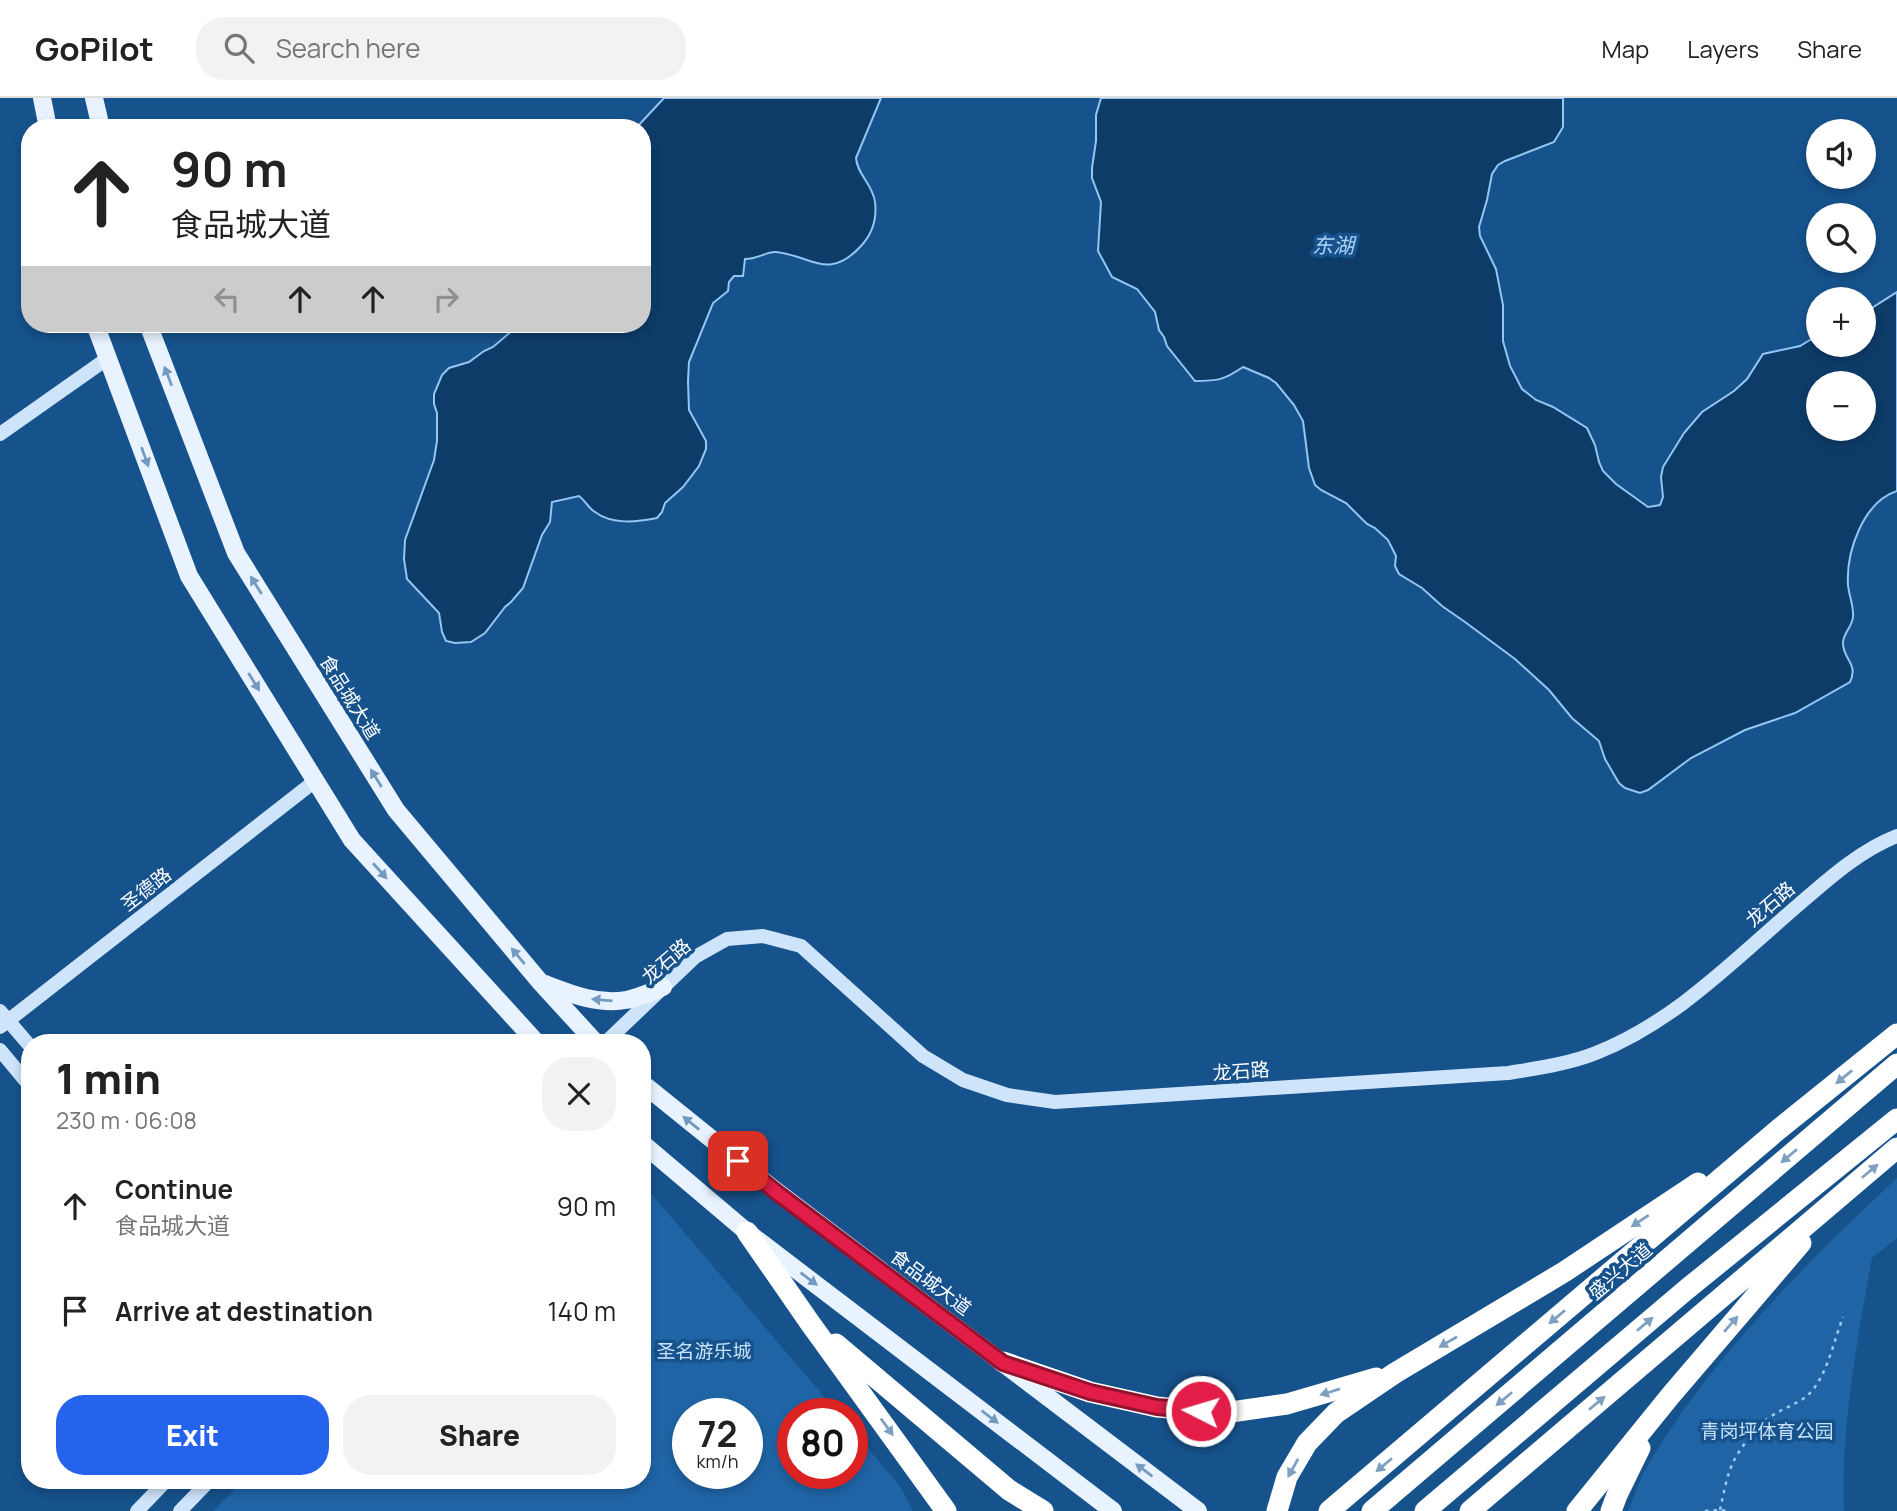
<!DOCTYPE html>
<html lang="en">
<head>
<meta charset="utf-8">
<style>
	:root { --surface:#fff; --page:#f2f2f2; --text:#222; --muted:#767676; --line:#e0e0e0; --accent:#2563eb }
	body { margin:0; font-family:Manrope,"Noto Sans SC",sans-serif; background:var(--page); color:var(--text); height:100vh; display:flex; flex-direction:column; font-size:26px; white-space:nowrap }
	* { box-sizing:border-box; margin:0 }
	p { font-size:23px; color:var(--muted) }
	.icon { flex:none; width:38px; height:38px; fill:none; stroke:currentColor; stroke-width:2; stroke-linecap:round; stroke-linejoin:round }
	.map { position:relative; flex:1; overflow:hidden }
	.side { position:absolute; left:21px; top:936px; width:630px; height:455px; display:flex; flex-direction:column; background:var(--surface); border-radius:28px; box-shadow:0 4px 10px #0003 }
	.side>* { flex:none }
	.top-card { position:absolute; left:21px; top:21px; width:630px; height:214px; border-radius:28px; box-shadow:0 4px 10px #0003; background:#fff; color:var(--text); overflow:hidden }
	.tools { position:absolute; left:1806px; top:21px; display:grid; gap:14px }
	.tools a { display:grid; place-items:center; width:70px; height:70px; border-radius:50%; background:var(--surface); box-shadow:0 4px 10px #0003; font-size:35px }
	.speed { position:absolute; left:672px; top:1300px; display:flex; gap:14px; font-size:35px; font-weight:700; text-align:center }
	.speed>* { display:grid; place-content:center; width:91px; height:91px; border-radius:50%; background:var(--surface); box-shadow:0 4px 10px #0003; line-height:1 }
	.speed small { font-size:18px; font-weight:400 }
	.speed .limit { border:10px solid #d22; background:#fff; color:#111 }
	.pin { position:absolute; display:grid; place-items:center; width:60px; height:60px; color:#fff; margin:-30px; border-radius:14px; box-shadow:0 4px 10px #0006 }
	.me { position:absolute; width:77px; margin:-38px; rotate:275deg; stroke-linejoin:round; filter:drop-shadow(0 0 5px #0008) }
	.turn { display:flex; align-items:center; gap:24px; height:147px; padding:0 35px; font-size:32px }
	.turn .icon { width:91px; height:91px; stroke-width:2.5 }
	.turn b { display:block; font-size:49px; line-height:60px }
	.lanes { display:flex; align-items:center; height:66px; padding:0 35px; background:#0003; justify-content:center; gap:35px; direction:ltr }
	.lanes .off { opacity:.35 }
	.round { display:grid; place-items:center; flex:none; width:74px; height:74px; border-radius:28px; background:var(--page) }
	.summary { display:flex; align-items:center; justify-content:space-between; height:119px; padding:0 35px }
	h1 { font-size:42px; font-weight:800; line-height:52px }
	.button { display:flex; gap:14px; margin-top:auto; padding:14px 35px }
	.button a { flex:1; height:80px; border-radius:28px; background:var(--accent); color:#fff; font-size:28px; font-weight:800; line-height:80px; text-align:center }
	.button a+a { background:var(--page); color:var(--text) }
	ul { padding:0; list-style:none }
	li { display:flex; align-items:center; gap:21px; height:105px; padding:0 35px }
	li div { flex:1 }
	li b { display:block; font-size:26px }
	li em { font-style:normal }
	header { display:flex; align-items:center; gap:42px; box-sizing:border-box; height:98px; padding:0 35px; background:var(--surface); border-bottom:2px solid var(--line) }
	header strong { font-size:33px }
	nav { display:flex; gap:38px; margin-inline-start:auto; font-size:24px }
	.search { width:490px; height:63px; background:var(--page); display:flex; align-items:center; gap:18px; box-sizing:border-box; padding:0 24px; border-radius:28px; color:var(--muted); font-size:26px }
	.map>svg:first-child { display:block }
</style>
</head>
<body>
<header>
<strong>GoPilot</strong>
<div class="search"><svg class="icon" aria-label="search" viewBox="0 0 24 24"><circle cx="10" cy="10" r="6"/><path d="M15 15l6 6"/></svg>Search here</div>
<nav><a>Map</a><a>Layers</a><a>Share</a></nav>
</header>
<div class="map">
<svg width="1897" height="1413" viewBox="0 0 1897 1413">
	<rect width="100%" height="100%" fill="#16528c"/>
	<g fill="#1f65a6" fill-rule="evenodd">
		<path d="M1897,1080V1140L1872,1160C1857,1243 1841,1328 1844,1413H1628C1634,1399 1639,1383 1647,1369C1709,1262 1807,1164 1897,1080Z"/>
		<path d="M642,1085L839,1316H793V1376H852V1332L900,1388L913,1413H213L243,1383L642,1382ZM688,1316H747V1376H688Z"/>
	</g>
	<g fill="#0e3c69" stroke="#93c6f2" stroke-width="2" fill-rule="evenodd">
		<path d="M664,0H881L856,60C857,76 873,87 875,104C877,120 872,136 861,148C829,183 812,158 776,154C767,153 759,161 745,161L743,178H734L729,184L728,193L713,205L689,264L688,283L689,312L706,343V351L699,368L683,389L665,405L662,414L657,420C637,424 612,427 595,414C588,410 586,403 579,398L552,404L550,424L542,437L523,490L511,504L505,509L485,535L471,544L455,545L446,543L442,534L439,515L407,481L404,461L405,442L434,362L437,343V315L434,306V296L442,277L449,270L469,264L484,253L493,249L520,226H642V30H636Z"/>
		<path d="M1101,0H1563V29L1554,44L1505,63L1498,67L1492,76L1487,102L1479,129L1480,138L1496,171L1503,207V243L1510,268L1522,291L1536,302L1553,309L1587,330L1595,347L1599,364L1603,373L1616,386L1648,409L1660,407L1663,399L1661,379L1663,369L1684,335L1702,314L1734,293L1747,281L1763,256L1800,248L1818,237V247H1864V215L1897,194V393C1863,404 1846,454 1848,487C1849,498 1854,508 1853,519C1852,529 1844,534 1843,544C1842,561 1859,565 1850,584L1795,615L1745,632L1691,660L1648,692L1640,695L1625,690L1619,685L1605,661L1599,643L1572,620L1549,592L1515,561L1465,524L1442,508L1422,490L1399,476L1395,468L1396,458L1388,442L1375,430L1367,426L1346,405L1321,392L1315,387L1309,370L1303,323L1294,307L1276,285L1269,280L1243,269C1224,282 1218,283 1195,283L1167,248L1164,239L1159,232L1155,214L1137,191L1112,179L1098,153L1101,104L1092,80V70L1096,43V17ZM1818,285H1864V331H1818Z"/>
	</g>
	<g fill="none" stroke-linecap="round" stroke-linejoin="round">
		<g stroke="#a0c9ef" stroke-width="2.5" stroke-dasharray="3.5 5" stroke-linecap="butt">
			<path d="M1720,1412C1727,1380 1729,1363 1751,1338C1757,1331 1763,1324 1770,1319C1786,1308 1804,1305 1815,1289C1828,1271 1835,1240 1843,1219"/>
			<path d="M1705,1413L1720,1412L1727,1413"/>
		</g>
		<g stroke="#cee4fa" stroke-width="14">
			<path d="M0,336L108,260"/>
			<path d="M0,913L30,948"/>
			<path d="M0,929L315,683"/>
			<path d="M605,945L695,859L727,841L763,838L801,848L923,958L963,982L1007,997L1055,1004L1508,975C1538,970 1568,966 1596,955C1672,925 1729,867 1789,815C1823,786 1856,754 1897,738"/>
			<path d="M0,952L30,988"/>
			<path d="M137,1413L167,1382"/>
			<path d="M180,1413L210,1382"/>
		</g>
		<g stroke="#e8f3ff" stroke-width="18">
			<path d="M42,0L48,30"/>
			<path d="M94,0L101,30"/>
			<path d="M95,226L189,478L352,742L537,945"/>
			<path d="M148,226L236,455L396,712L541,885L596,945"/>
			<path d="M545,886C571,896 598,907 626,902C638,900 651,894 663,889"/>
			<path d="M642,985L776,1093L1198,1413"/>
			<path d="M642,1045L747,1134L1113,1413"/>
		</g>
		<g stroke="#fff" stroke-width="21">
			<path d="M747,1134L810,1225L946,1413"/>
			<path d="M836,1246L1009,1392L1043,1413"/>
			<path d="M1003,1264L1090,1294L1157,1309L1224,1315L1287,1306L1376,1280"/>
			<path d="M1277,1413L1287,1379L1307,1345L1336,1315L1395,1275L1564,1174L1698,1085"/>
			<path d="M1329,1413L1779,1031L1897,936"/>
			<path d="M1372,1413L1897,966"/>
			<path d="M1425,1413L1687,1191L1897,1021"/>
			<path d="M1470,1413L1897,1050"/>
			<path d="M1577,1413L1671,1297L1801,1145"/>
			<path d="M1611,1413L1617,1397L1640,1350"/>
		</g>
	</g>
	<defs><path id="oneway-solid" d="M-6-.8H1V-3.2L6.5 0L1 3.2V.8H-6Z" transform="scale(1.75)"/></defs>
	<g fill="#749ac0">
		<use href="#oneway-solid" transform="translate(168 278) rotate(-111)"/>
		<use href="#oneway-solid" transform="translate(145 359) rotate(70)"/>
		<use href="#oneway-solid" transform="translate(256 487) rotate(-122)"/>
		<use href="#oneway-solid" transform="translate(254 584) rotate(58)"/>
		<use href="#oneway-solid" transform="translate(376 680) rotate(-122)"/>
		<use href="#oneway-solid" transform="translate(380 773) rotate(48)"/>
		<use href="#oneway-solid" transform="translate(518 858) rotate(-130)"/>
		<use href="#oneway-solid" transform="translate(602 902) rotate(-175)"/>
		<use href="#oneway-solid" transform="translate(691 1025) rotate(-141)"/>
		<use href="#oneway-solid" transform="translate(809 1181) rotate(37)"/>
		<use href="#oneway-solid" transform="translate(990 1319) rotate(37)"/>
		<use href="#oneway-solid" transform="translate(1144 1372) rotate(-143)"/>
	</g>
	<g fill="#7fa0c0">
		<use href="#oneway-solid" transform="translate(1844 979) rotate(141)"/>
		<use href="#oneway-solid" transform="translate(1789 1058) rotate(140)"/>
		<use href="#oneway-solid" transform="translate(1870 1073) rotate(-40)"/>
		<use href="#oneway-solid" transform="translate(1640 1123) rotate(146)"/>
		<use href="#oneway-solid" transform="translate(1557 1219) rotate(140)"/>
		<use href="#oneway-solid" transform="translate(1645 1226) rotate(-40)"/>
		<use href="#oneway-solid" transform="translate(1731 1226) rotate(-49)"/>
		<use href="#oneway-solid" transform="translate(1448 1244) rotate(150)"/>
		<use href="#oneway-solid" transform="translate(1330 1294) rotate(163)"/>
		<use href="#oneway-solid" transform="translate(1504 1301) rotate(140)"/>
		<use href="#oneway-solid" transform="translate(1597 1305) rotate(-40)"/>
		<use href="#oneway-solid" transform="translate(887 1329) rotate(54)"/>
		<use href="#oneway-solid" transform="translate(1384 1367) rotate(140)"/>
		<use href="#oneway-solid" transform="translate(1293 1370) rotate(119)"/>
	</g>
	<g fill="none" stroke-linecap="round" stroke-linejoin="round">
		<defs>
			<path id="route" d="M738,1063L776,1094L1003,1265L1090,1294L1157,1309L1201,1313"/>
		</defs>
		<use href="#route" stroke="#92132f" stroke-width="18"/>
		<use href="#route" stroke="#e11d48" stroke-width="12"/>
	</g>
	<g text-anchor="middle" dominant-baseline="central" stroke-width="7" stroke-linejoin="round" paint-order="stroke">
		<g font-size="19" fill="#fff" stroke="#16528c">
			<text transform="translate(350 599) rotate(58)">食品城大道</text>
			<text transform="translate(146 791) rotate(-38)">圣德路</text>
			<text transform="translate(1770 806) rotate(-41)">龙石路</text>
			<text transform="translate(666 863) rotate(-41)">龙石路</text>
			<text transform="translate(1241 973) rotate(-4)">龙石路</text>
			<text transform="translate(1620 1173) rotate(-40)">盛兴大道</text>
			<text transform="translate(931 1184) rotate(37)">食品城大道</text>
		</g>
		<g font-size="19" fill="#c7e2fb" stroke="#16528c">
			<text x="704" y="1253">圣名游乐城</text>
			<text x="1767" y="1333">青岗坪体育公园</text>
		</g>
		<g font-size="21" font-style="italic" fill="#acd3f6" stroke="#16528c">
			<text x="1333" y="147">东湖</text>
		</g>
	</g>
</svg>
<div class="tools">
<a><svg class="icon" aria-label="sound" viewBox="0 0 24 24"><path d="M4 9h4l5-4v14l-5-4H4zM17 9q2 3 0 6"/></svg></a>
<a><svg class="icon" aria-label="search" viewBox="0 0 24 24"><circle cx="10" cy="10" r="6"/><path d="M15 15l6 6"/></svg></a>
<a>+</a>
<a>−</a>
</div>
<div class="speed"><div>72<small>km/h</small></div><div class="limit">80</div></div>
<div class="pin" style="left:738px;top:1063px;background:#d93025"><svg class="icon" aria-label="arrive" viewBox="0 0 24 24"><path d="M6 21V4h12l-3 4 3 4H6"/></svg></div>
<svg class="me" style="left:1201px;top:1313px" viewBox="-20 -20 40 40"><circle r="17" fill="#e11d48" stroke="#fff" stroke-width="3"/><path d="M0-11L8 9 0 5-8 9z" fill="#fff"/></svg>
<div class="top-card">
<div class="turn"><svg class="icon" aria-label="ahead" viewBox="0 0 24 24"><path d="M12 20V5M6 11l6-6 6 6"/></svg><div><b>90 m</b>食品城大道</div></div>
<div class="lanes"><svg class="icon off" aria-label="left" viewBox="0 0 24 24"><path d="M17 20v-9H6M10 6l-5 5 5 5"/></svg><svg class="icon" aria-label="ahead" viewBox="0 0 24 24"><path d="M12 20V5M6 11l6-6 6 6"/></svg><svg class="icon" aria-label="ahead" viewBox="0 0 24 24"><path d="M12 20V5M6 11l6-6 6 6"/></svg><svg class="icon off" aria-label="right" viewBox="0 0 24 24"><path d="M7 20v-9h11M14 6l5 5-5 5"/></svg></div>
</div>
<section class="side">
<div class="summary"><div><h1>1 min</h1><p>230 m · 06:08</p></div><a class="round"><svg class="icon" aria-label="close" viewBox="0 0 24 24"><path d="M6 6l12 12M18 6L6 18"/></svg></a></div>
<ul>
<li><svg class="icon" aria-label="ahead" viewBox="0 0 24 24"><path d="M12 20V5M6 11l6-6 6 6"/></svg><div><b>Continue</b><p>食品城大道</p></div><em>90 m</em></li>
<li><svg class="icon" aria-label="arrive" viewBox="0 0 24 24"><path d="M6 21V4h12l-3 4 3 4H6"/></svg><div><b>Arrive at destination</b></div><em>140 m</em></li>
</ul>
<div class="button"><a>Exit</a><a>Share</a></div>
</section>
</div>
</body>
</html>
